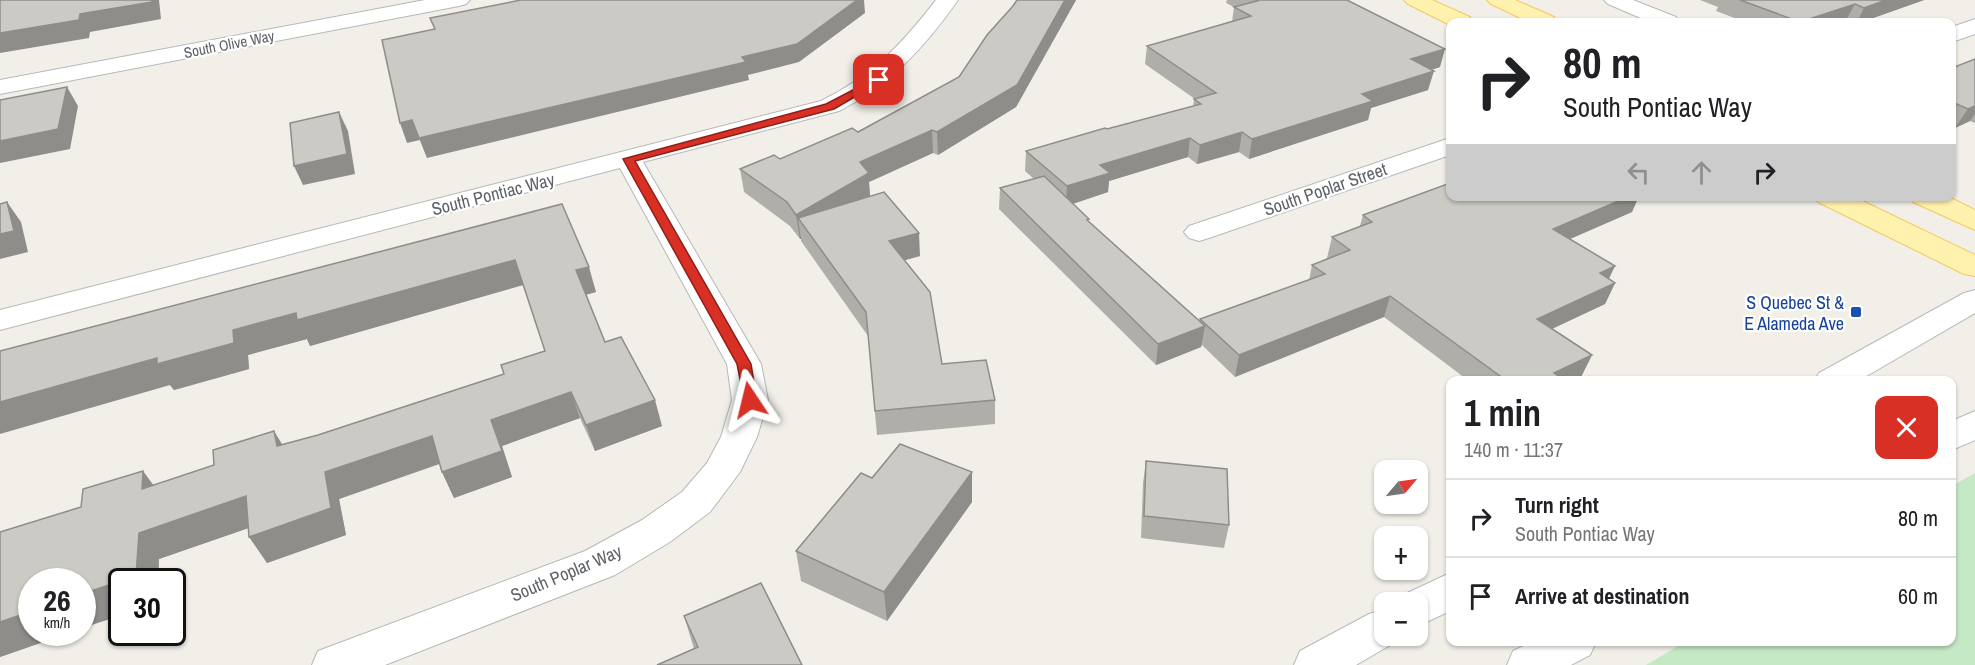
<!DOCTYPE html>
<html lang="en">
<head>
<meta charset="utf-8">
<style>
	:root { --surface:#fff; --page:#f6f6f6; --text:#202124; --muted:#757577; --line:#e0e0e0 }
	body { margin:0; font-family:"Archivo Narrow",sans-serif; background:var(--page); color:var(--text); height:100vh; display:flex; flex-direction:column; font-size:22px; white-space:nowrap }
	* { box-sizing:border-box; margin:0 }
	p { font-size:20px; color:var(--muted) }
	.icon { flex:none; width:33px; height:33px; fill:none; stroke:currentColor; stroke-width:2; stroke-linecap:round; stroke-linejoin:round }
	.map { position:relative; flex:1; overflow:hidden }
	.side { position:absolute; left:1446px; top:376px; width:510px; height:270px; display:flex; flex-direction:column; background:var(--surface); border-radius:12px; box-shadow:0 2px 4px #0004 }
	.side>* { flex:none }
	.banner { position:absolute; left:1446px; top:18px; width:510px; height:183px; border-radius:12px; box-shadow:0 2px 4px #0004; background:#fff; color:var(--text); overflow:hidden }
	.needle { width:39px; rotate:61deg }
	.buttons { position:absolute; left:1374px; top:460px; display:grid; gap:12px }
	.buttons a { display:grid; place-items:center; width:54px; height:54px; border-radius:12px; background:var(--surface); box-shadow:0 2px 4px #0004; font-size:30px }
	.speed { position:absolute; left:18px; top:568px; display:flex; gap:12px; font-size:30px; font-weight:700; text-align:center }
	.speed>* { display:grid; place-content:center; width:78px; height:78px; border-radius:50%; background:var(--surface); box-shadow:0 2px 4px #0004; line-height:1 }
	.speed small { font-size:15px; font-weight:400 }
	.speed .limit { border:3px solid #111; border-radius:9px; background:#fff; color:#111 }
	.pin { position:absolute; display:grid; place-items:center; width:51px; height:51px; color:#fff; margin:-26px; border-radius:12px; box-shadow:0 3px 9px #0006 }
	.me { position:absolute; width:66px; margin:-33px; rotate:350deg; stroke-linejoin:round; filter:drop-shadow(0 0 4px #0008) }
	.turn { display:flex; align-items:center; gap:21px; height:126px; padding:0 18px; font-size:27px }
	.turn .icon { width:78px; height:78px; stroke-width:2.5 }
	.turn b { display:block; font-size:42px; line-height:51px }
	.lanes { display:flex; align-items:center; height:57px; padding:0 18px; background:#0003; justify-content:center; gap:30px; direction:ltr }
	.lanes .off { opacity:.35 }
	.round { display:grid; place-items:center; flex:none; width:63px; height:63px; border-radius:12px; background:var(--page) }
	.overview { display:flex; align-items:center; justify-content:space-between; height:102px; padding:0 18px }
	h1 { font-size:36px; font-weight:700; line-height:45px }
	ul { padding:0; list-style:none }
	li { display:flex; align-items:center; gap:18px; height:78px; padding:0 18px; border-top:2px solid var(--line) }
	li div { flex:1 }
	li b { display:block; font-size:22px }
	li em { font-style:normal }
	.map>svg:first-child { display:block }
</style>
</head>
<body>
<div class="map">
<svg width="1975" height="665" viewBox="0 0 1975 665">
	<rect width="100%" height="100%" fill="#f1efe8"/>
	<path fill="#c5e8c5" d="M1975,473V665H1646L1685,642H1952V486Z"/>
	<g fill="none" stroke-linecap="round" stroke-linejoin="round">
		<defs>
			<g id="minor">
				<path d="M425,0H470L466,4L459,6L0,94V80Z"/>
				<path d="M936,0H958C925,47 890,85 839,111L643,162L761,364L768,400L757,437L740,472L710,512L670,542L615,575L385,665H312L318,651L585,551L642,520L682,492L707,463L721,437L732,400L727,364L620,168L0,330V310L821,101C873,75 901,45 936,0Z"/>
				<path d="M1604,0H1633L1676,17L1679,22H1650L1608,4Z"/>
				<path d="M1975,19V34L1952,42V27Z"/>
				<path d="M1450,138V155L1209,238L1199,241L1189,238L1184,232L1189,226Z"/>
			</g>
			<g id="secondary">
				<path d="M1975,290V313L1858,381H1814L1819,373L1964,293Z"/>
				<path d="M1975,411V440L1952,450V421Z"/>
				<path d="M1450,573V611L1418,626V603H1399L1403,595Z"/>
				<path d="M1384,609V636H1401L1399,640L1356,665H1294L1300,651L1369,614Z"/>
				<path d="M1532,642H1596L1590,655L1571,665H1507L1513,651Z"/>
			</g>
			<g id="primary">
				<path d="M1404,0H1432L1470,17L1473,22H1450V25L1408,4Z"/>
				<path d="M1487,0H1515L1554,17L1557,22H1529L1491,4Z"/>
				<path d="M1814,196H1852L1975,255V276L1964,274L1818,202Z"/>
				<path d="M1909,196H1947L1975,210V230L1913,202Z"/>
			</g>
		</defs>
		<use href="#minor" stroke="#b5b8bc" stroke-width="2"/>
		<use href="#secondary" stroke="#b6babf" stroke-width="2"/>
		<use href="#primary" stroke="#f2c960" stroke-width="2"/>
		<use href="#minor" fill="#fff" fill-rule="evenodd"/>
		<use href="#secondary" fill="#fff" fill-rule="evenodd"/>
		<use href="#primary" fill="#fff2af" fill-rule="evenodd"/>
	</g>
	<g fill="#afaea9">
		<path d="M1017,0H1076L1016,107L938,155L933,153L869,182L870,196L920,256L905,260L942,364L995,400V424L877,435L868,336L801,241V239H800L790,226L744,192L740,169L780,159L858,132L959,77Z"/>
		<path d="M1227,0H1347L1440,67L1431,70L1428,90L1371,108L1368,120L1249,159L1239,152L1197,164L1188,157L1109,181L1108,192L1073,204L1089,222L1200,322V319L1309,280L1312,265L1328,258H1327L1332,237L1360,226L1363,215L1638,198L1632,212L1569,239L1609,279L1615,283L1605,304L1552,329L1592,355L1581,377L1573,381H1469L1384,317L1235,377L1202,345L1201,347L1156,365L999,209L1000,188L1034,179L1025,171L1026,151L1193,106L1194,99H1195L1145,64L1147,46L1232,22L1234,7L1226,3Z"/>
		<path d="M1700,0H1924L1862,22H1745L1716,11L1718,7Z"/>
		<path d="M1975,59V123L1970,121L1955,128L1952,126V68Z"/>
		<path d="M562,204L596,292L586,295L605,342L662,426L595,451L580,418L502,446L512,477L454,498L442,472L440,464L339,499L346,535L267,563L248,528L159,559L158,582H122V615L82,628V582L69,633L0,657V532L81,507L143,471L153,485L283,445L318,435L504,374L545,351L523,285L310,346L307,339L248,355L249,369L174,390L170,385Z"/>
		<path d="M1146,461L1229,525L1224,548L1141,538L1143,483Z"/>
		<path d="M872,478L972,502L887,621L801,581L796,551Z"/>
		<path d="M684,616L802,665L694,649Z"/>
	</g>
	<g fill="#8f8d8a">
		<path d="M152,0H159L161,19L90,32L89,38L0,53V33L80,14Z"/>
		<path d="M857,0H864L865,13L799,62L748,75L749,80L427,158L419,138L742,57Z"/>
		<path d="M1065,0H1076L1016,107L938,155L937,132Z"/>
		<path d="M1886,0H1924L1862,22H1857L1864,8Z"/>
		<path d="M1855,4L1845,22H1800Z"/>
		<path d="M1445,49L1440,67L1407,78L1411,59Z"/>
		<path d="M1434,71L1428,90L1371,108L1368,120L1249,159L1252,139L1362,94Z"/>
		<path d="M67,87L78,106L70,149L0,163V141Z"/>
		<path d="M1975,106V114L1970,121L1955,128L1968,109Z"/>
		<path d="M339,112L348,131L355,174L303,185L294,166Z"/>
		<path d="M412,120L420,140L407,143L400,123Z"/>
		<path d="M932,130L933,153L869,182L870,196L798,218L801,239H800L796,215L860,162Z"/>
		<path d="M1242,132L1239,152L1197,164L1200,145Z"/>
		<path d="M1190,138L1188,157L1109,181L1108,192L1066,206L1067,186L1100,165Z"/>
		<path d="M1624,196H1642L1638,198L1632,212L1545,250L1553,229Z"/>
		<path d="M7,202L21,222L28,252L0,259V234Z"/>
		<path d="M919,233L920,256L891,264L889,241Z"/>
		<path d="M515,260L523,285L310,346L307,339L248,355L249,369L174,390L170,385L0,434V402L233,330L296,313Z"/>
		<path d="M1615,266L1605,287L1615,283L1605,304L1528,340L1537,319L1600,273Z"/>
		<path d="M589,267L596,292L584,295L576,270Z"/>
		<path d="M1390,296L1384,317L1235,377L1239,355Z"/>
		<path d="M1205,326L1201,347L1156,365L1158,344Z"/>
		<path d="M1592,355L1581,377L1573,381H1550L1554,373Z"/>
		<path d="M571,392L580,418L502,446L512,477L454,498L442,472L491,420Z"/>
		<path d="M655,400L662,426L595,451L586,425Z"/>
		<path d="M274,431L290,457L277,446Z"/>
		<path d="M432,436L444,462L339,499L346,535L267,563L249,537L325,472Z"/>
		<path d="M143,471L162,497L142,489Z"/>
		<path d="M972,472V502L887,621L884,592Z"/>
		<path d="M246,496L263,523L159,559L158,582H122V615L82,628V594L139,533Z"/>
		<path d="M32,611V633H69L0,657V622Z"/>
	</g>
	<g fill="#cccac5" stroke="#8f8d8a" stroke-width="1.5">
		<path d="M0,0H152V2L80,14L79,20L0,33Z"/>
		<path d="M521,0H857L797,44L742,57L746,62L419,138L412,120L400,123L382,40L435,29L430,18Z"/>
		<path d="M1017,0H1065L1017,85L937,132L932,130L860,162L869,173L796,215L787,202L740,169L774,155L780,159L852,128L858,132L959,77L987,35L1013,6Z"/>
		<path d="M1255,0H1347L1445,49L1411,59L1434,71L1362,94L1373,101L1252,139L1242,132L1200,145L1190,138L1100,165L1110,173L1067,186L1026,151L1105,128L1107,129L1201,104L1194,99L1216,93L1147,46L1251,16L1234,7L1257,1Z"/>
		<path d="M1740,0H1886L1864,8L1855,4L1800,22Z"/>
		<path d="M1975,59V106L1968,109L1952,102V68Z"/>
		<path d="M67,87L58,129L0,141V100Z"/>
		<path d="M339,112L347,154L294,166L290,123Z"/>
		<path d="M1044,176L1089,219L1087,220L1205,326L1158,344L1000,188Z"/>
		<path d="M1450,183V196H1630L1553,229L1615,266L1600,273L1615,283L1537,319L1592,355L1554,373L1565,381H1507L1390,296L1239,355L1200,319L1325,274L1312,265L1350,250L1332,237L1372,222L1363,215Z"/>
		<path d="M884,192L919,233L889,241L930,292L942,364L986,360L995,400L875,411L866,312L798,218Z"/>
		<path d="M7,202L14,231L0,234V204Z"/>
		<path d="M562,204L589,267L576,270L605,342L621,337L655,400L586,425L571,392L491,420L502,451L442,472L432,436L325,472L331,508L249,537L246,496L139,533L136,576L82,594V582H32V611L0,622V532L81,507L83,489L143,471L142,489L214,465L213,450L274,431L277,446L318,435L504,374L501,365L545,351L515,260L297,320L296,313L233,330L234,343L157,364V358L0,402V351Z"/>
		<path d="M900,444L972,472L884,592L796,551L861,473L872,478Z"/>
		<path d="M1146,461L1227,469L1229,525L1144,516Z"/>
		<path d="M761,583L802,665H657L698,647L684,616Z"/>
	</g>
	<path fill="#d93025" stroke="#8d1f18" stroke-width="1.5" d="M876,78L884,80L834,109L635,161L751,364L757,400L750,405L745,404L737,364L623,159L826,104Z"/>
	<rect fill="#1a4fb4" stroke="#fff" stroke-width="2" x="1850" y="306" width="12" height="12" rx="3"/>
	<g text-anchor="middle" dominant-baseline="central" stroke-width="4.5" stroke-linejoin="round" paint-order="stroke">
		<g font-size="15" fill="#5f6368" stroke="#fff">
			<text transform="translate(229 44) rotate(-11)">South Olive Way</text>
		</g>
		<g font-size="18" fill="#5f6368" stroke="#fff">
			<text transform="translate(1325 189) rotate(-19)">South Poplar Street</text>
			<text transform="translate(493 194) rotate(-14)">South Pontiac Way</text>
			<text transform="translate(566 573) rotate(-23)">South Poplar Way</text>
		</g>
		<g font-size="18" fill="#164399" stroke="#fff" text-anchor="end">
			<text x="1844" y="302">S Quebec St &amp;<tspan x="1844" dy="21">E Alameda Ave</tspan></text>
		</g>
	</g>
</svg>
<div class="buttons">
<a><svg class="needle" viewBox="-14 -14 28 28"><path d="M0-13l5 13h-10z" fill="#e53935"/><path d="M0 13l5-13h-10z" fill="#757577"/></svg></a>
<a>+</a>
<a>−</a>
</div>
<div class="speed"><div>26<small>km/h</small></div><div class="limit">30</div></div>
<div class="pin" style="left:879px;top:80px;background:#d93025"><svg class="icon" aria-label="arrive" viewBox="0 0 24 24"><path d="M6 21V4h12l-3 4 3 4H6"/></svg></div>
<svg class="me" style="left:750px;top:400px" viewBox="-20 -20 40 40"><path d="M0-17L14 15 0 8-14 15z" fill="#d93025" stroke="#fff" stroke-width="4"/></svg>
<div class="banner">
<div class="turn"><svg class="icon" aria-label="right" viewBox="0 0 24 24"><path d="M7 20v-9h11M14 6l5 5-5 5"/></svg><div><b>80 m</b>South Pontiac Way</div></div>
<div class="lanes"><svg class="icon off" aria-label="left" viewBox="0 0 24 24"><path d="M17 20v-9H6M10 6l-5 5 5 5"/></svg><svg class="icon off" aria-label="ahead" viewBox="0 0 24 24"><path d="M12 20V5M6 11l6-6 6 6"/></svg><svg class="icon" aria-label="right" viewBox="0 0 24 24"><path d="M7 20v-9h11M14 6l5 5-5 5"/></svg></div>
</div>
<section class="side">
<div class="overview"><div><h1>1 min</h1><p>140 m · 11:37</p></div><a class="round" style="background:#d93025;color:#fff"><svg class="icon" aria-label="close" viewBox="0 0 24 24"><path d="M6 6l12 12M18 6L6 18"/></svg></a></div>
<ul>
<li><svg class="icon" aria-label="right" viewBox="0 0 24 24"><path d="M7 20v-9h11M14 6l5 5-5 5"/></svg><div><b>Turn right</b><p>South Pontiac Way</p></div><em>80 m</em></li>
<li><svg class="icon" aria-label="arrive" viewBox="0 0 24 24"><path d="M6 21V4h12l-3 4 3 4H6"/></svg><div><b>Arrive at destination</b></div><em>60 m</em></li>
</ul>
</section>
</div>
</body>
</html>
